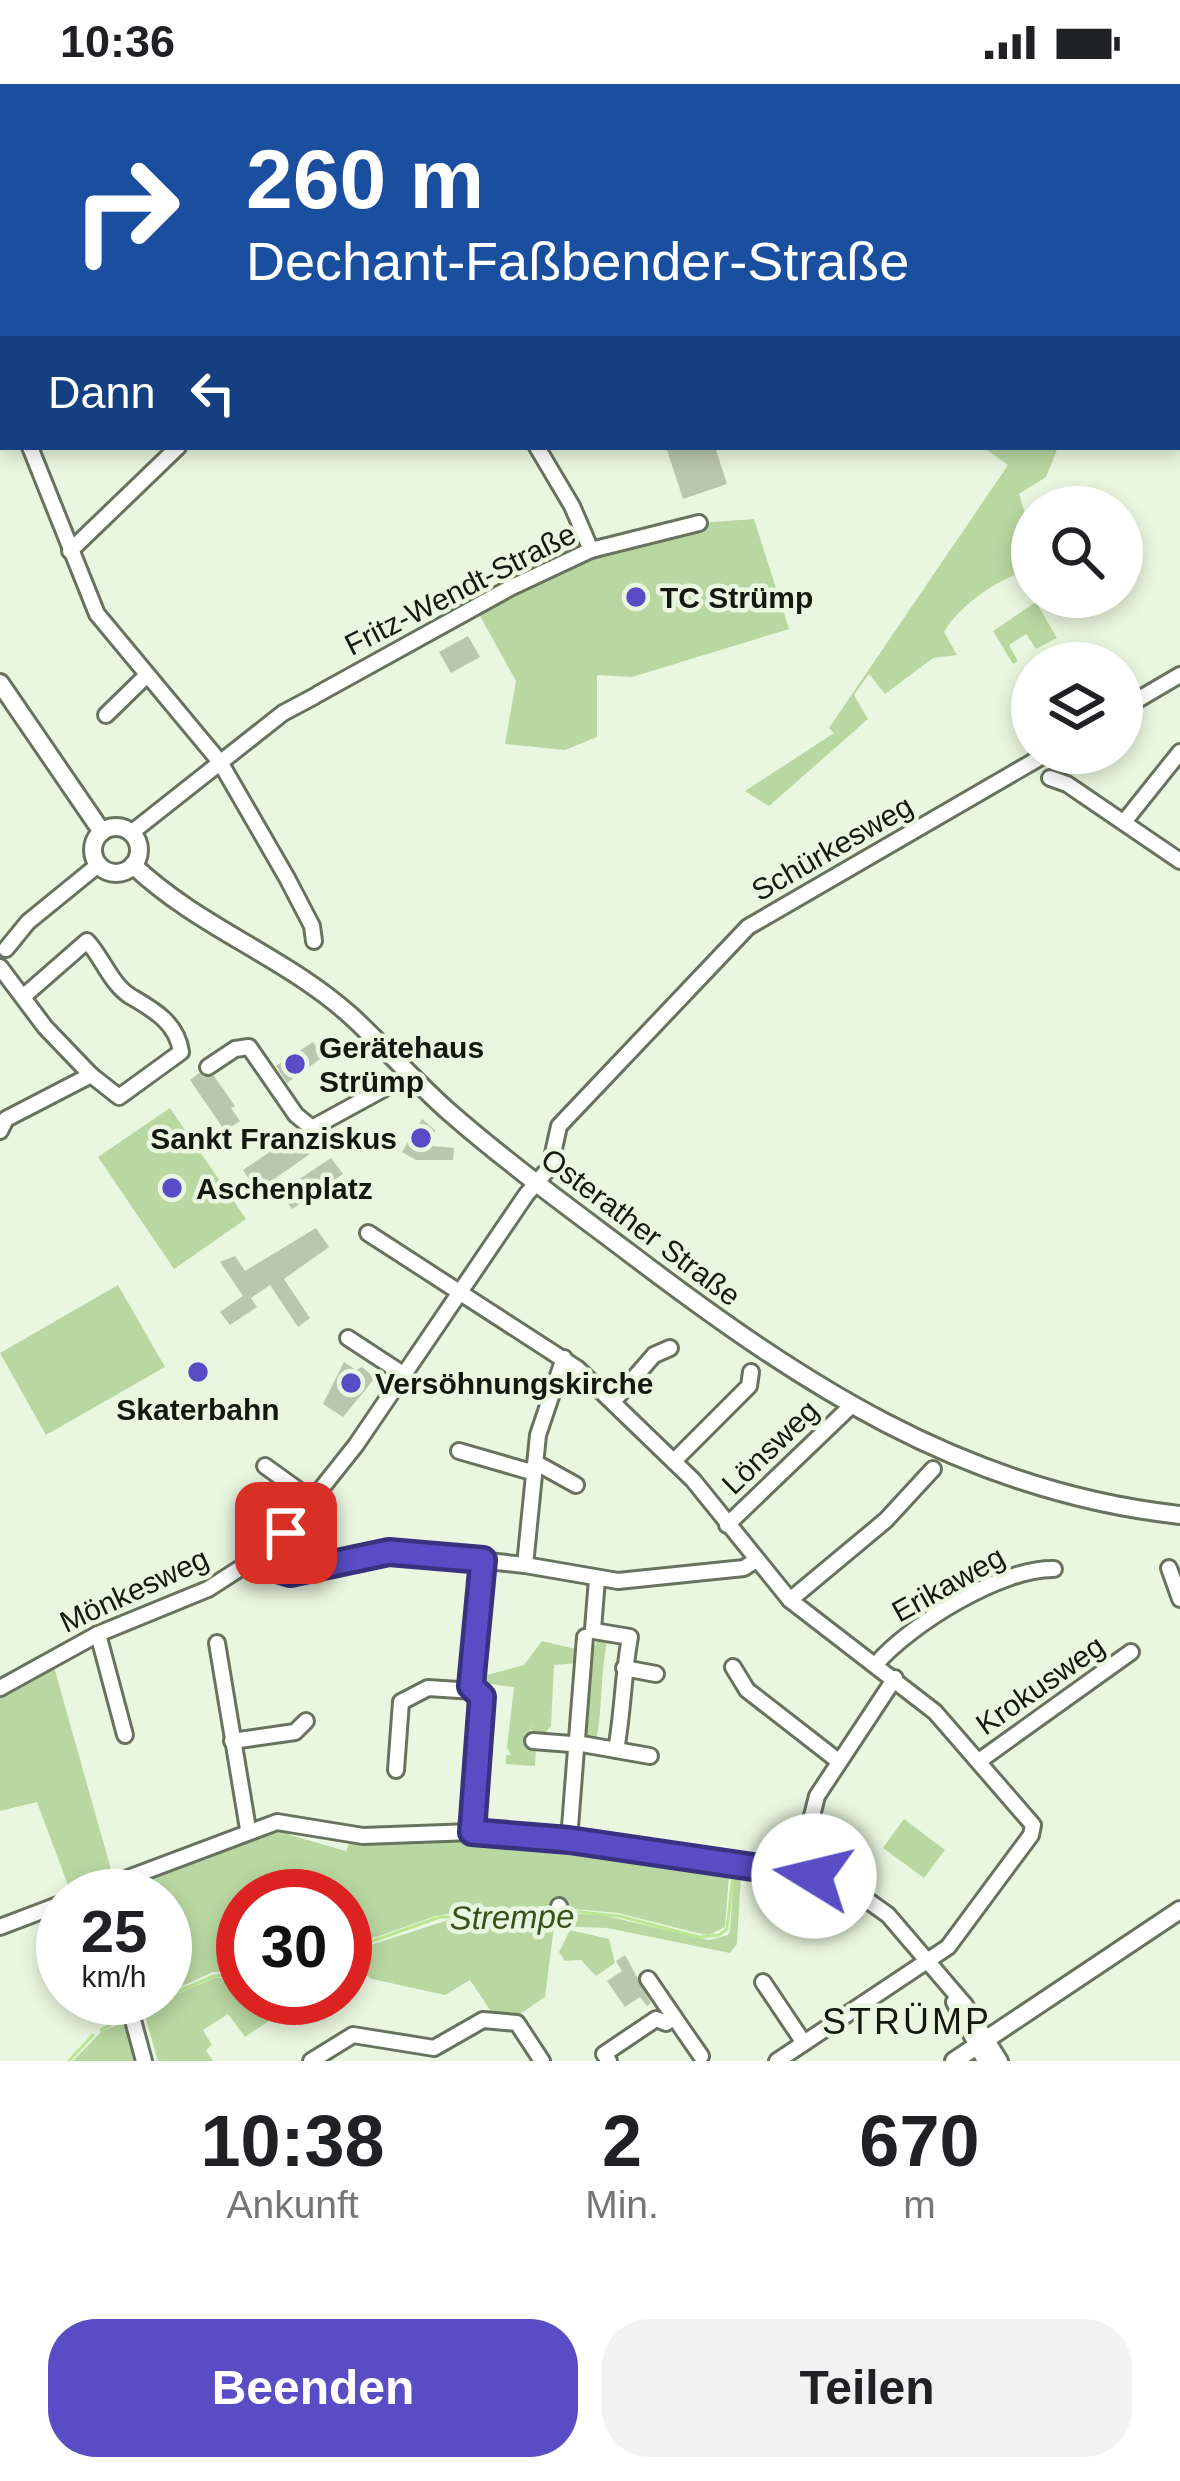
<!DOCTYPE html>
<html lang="de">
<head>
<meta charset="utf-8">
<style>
	:root { --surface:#fff; --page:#f2f2f2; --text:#202124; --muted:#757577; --accent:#584dc5 }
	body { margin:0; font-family:Helvetica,sans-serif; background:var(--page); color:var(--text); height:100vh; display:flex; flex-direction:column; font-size:45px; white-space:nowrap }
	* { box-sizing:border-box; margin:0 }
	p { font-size:39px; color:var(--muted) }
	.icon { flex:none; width:66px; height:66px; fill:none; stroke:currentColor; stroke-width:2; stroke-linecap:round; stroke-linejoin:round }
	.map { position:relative; height:1977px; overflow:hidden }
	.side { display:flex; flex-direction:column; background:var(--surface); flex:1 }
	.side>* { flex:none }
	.banner { position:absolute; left:0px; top:0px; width:1182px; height:366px; box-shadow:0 6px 18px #0003; background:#1a4fa0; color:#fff; overflow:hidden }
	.fabs { position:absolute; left:1011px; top:402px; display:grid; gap:24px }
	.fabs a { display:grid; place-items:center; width:132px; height:132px; border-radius:50%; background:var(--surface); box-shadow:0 6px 18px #0003; font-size:60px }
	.speed { position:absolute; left:36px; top:1785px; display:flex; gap:24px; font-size:60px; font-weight:700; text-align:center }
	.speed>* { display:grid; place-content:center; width:156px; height:156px; border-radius:50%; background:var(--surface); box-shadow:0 6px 18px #0003; line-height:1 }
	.speed small { font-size:30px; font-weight:400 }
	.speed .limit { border:18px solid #d22; background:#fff; color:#111 }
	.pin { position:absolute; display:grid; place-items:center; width:102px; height:102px; color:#fff; margin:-51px; border-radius:24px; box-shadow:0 6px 18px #0006 }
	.me { position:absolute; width:132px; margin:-66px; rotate:279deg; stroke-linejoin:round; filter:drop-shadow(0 0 9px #0008) }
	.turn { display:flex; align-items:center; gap:42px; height:252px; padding:0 48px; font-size:54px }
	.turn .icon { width:156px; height:156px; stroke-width:2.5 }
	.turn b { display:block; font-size:84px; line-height:102px }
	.then { display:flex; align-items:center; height:114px; padding:0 48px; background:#0003; gap:24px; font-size:45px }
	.eta { display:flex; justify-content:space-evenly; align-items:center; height:204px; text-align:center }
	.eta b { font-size:72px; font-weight:700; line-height:84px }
	.button { display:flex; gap:24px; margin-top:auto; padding:24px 48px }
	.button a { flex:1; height:138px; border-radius:48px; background:var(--accent); color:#fff; font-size:48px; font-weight:700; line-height:138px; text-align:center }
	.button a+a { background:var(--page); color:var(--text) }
	.status { display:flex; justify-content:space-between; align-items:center; height:84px; padding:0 60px; background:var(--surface); direction:ltr }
	.status svg { height:33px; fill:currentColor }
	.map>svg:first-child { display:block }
</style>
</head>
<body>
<div class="status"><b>10:36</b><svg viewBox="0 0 49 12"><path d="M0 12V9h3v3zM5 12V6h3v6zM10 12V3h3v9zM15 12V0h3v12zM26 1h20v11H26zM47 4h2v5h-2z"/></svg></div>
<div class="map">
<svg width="1180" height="1977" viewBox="0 0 1180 1977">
	<rect width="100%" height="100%" fill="#eaf7e0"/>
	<g fill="#b9d8a1">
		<path d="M983,363H1058L1046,393L1019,410L1032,453V487C1003,489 958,523 944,548L957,571L933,574L885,610L869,590L854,611L868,635L769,722L745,707L834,649L829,644L1008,381Z"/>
		<path d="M754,435L789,545L632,593L597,591V653L565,666L505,660L516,597L475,523L591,466L699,439Z"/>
		<path d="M1036,518L1057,554L1036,565L1026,550L1009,561L1018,577L1013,580L993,547Z"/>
		<path d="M170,1024L246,1135L174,1185L98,1073Z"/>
		<path d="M118,1201L165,1283L46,1351L0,1269Z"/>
		<path d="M597,1553L614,1555L607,1558C600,1593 603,1621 596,1660L581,1650L590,1560L596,1561Z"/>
		<path d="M542,1557L580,1566L579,1579L554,1581L551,1642L541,1654L532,1653L531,1641L529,1656L536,1662L535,1682L506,1680V1671H511L507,1663L514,1603L490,1600L483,1592L524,1581Z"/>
		<path d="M52,1576L114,1796L72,1812L37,1718L0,1727V1606Z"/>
		<path d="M904,1735L945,1766L924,1794L883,1764Z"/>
		<path d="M286,1742L290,1751L346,1767L351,1755L500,1753L689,1779L688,1785L729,1791L725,1843L709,1851L697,1849L618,1829L563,1824L535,1831L460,1828L436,1832L345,1864V1812H243V1887L213,1888L165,1910V1812H118V1802L260,1745Z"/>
		<path d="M734,1790L741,1791L737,1860L730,1869L607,1844L554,1842L545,1913L514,1934L492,1929L470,1896L445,1911L372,1895L363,1889L345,1895V1869L458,1833L535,1836L555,1829L602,1831L709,1856L728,1851L730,1846Z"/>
		<path d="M570,1846L609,1855L615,1879L596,1892L581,1876L565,1877L559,1868Z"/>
		<path d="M243,1893V1914L313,1915L301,1923L297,1918L245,1953L228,1930L203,1946L212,1961L206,1966L213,1977H158L143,1925L214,1894Z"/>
		<path d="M128,1937L139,1977H73L102,1947Z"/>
	</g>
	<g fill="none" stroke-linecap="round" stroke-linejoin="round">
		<g stroke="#b9e694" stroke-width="3">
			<path d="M789,3L790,0"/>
			<path d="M561,1826L619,1832L699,1853L719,1851L727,1845L733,1792H748L843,1817L848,1813"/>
			<path d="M345,1867L440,1833H536L552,1828"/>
			<path d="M165,1913L214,1892L243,1890"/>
			<path d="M146,1922L164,1914"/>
			<path d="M101,1946L124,1933"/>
			<path d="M69,1977L93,1951"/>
		</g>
	</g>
	<g fill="#bac7b0">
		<path d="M666,363H715L727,400L683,415Z"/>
		<path d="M468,552L480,573L451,589L439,568Z"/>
		<path d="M313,958L323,973L287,999L276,982Z"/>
		<path d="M199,989L214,992L235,1022L231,1024L240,1037L225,1047L190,996Z"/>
		<path d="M422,1035L435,1046L433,1062L454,1064L453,1076H416L402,1068Z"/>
		<path d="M296,1050L310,1070L257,1107L243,1086Z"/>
		<path d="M331,1074L343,1090L292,1125L280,1108Z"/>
		<path d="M316,1144L329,1163L284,1195L310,1234L298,1243L270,1201L251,1214L257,1223L230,1241L220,1228L243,1212L220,1178L235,1172L245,1187Z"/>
		<path d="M344,1278L356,1286L362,1283L375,1294L343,1333L323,1320Z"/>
		<path d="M625,1871L651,1919L647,1922L640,1913L625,1923L607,1897L622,1887L616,1877Z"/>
	</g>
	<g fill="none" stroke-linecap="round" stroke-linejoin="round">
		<defs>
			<g id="minor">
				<path d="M544,0L547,3"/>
				<path d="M303,3L306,0"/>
				<path d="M0,255L3,277"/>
				<path d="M30,363L97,530L220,678L287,794L312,842L314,857"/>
				<path d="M537,363L572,422L591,466"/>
				<path d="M70,467L178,363"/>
				<path d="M318,610L510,504L591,466L699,439"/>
				<path d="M1122,625L1180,591"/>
				<path d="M106,631L146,592"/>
				<path d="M1050,694L1067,700L1180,777"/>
				<path d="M1124,738L1180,668"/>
				<path d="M131,749L283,629L315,612"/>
				<path d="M6,865L28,838L98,781"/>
				<path d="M24,912L87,857C102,873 111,900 130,912C152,925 177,938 181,968L119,1013L91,991"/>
				<path d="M208,983L235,965L249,963L296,1031L312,1044L409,991"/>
				<path d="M0,1047L6,1035L91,991L45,943L0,883"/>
				<path d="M368,1149L578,1285L693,1396L790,1516L935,1628L1033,1741L1031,1751L948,1863L777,1977"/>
				<path d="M348,1254L403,1290"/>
				<path d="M613,1318L654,1271L670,1264"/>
				<path d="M459,1367L528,1387L540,1381L576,1401"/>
				<path d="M674,1377L749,1302L751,1288"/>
				<path d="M265,1382L315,1418"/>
				<path d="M727,1441L850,1323"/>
				<path d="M264,1469L280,1486L290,1488L403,1468L525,1481L618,1497L744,1484L756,1476"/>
				<path d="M525,1481L538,1351L564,1274"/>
				<path d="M1169,1484L1180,1515"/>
				<path d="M790,1516L886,1436L933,1385"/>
				<path d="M593,1545L597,1495"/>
				<path d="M98,1550L125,1651"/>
				<path d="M217,1559L248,1745"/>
				<path d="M876,1580C911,1540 1001,1484 1054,1485"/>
				<path d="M733,1583L747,1606L837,1676"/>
				<path d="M624,1584L656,1590"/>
				<path d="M475,1595L483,1476"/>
				<path d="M0,1604L98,1550L208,1505L264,1469L286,1449L356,1361L526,1111L550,1083L559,1042L748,843L1048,669"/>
				<path d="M577,1655L585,1553"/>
				<path d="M232,1657L295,1648L306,1637"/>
				<path d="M533,1657L571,1660"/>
				<path d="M582,1660L616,1666C623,1628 623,1591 630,1553L594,1547"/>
				<path d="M616,1666L650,1672"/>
				<path d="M979,1677L1131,1568"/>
				<path d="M396,1686L401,1618L428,1604L474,1607"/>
				<path d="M472,1748L482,1608"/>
				<path d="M569,1756L576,1665"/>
				<path d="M798,1788L817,1712L895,1594"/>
				<path d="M80,1812L277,1738L363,1752L472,1748L569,1756L798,1788L853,1806L888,1831L965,1921L1000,1977"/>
				<path d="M557,1835L559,1822"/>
				<path d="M0,1843L63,1819"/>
				<path d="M763,1898L804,1959"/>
				<path d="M127,1914L144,1977"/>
				<path d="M954,1918L985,1977"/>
				<path d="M674,1933L701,1972"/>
				<path d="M311,1977L353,1951L434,1964L483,1936L517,1939L542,1977"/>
				<path d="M609,1977L604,1970L656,1935L666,1939L674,1933L648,1895"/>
			</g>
			<g id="major">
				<path d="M0,599L102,748"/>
				<circle cx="116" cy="766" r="23"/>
				<path d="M133,781C198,843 284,872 350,931C384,962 414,997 448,1027C505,1077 567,1122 628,1168C798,1297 961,1407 1180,1431"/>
				<path d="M954,1977L1180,1826"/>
			</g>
			<g id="highway">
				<path d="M84,3L88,0"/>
				<path d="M116,3L119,0"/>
				<path d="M0,82L3,79"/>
				<path d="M0,111L3,108"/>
			</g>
		</defs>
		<use href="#minor" stroke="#68735f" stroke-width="20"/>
		<use href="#major" stroke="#68735f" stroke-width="22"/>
		<use href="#highway" stroke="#68735f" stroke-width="24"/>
		<use href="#minor" stroke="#fff" stroke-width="14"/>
		<use href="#major" stroke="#fff" stroke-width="16"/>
		<use href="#highway" stroke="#fff" stroke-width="18"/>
	</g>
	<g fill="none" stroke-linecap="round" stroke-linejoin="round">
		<defs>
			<path id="route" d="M286,1449L264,1469L280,1486L290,1489L389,1468L483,1476L471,1602L482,1613L472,1748L569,1756L814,1792"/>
		</defs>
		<use href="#route" stroke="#393280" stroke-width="30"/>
		<use href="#route" stroke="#584dc5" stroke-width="21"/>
	</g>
	<g fill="#584dc5" stroke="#eaf7e0" stroke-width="4.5">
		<circle cx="636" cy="513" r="12"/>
		<circle cx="295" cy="980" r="12"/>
		<circle cx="421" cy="1054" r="12"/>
		<circle cx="172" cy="1104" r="12"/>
		<circle cx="198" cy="1288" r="12"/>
		<circle cx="351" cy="1299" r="12"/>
	</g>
	<g text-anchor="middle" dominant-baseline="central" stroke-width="9" stroke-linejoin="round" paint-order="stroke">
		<g font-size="30" fill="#131810" stroke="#eaf7e0">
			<text transform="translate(460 505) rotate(-27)">Fritz-Wendt-Straße</text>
			<text transform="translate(832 764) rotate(-30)">Schürkesweg</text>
			<text transform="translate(641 1143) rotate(37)">Osterather Straße</text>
			<text transform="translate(770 1363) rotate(-44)">Lönsweg</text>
			<text transform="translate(948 1500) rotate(-29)">Erikaweg</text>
			<text transform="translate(134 1506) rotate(-25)">Mönkesweg</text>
			<text transform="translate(1040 1601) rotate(-35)">Krokusweg</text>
		</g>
		<g font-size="30" font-weight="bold" fill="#131810" stroke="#eaf7e0" text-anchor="start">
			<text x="660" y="513">TC Strümp</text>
			<text x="319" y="963">Gerätehaus<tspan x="319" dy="34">Strümp</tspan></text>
			<text x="397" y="1054" text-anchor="end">Sankt Franziskus</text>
			<text x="196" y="1104">Aschenplatz</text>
			<text x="375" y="1299">Versöhnungskirche</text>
			<text x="198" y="1325" text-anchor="middle">Skaterbahn</text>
		</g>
		<g font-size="33" font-style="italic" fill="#36511a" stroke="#eaf7e0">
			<text transform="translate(512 1833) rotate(-1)">Strempe</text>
		</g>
		<g font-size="36" letter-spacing="3" fill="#131810" stroke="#eaf7e0">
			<text x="907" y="1937">STRÜMP</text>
		</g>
	</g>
</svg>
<div class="fabs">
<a><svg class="icon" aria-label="search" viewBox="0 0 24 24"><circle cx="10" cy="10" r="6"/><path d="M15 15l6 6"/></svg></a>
<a><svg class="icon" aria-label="layers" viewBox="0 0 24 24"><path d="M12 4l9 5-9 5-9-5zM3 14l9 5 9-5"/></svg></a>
</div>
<div class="speed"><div>25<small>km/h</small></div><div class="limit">30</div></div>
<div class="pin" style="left:286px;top:1449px;background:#d93025"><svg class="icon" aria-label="arrive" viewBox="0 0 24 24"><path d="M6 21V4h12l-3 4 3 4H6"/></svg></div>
<svg class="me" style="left:814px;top:1792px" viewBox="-20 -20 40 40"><circle r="19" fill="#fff"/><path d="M0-13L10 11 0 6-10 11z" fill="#584dc5"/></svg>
<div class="banner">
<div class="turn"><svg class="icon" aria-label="right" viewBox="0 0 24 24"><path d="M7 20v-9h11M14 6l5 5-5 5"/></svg><div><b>260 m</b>Dechant-Faßbender-Straße</div></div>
<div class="then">Dann<svg class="icon" aria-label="left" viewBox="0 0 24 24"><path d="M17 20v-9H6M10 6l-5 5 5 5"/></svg></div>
</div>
</div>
<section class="side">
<div class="eta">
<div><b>10:38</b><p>Ankunft</p></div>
<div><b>2</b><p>Min.</p></div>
<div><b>670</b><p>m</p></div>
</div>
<div class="button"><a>Beenden</a><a>Teilen</a></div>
</section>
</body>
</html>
